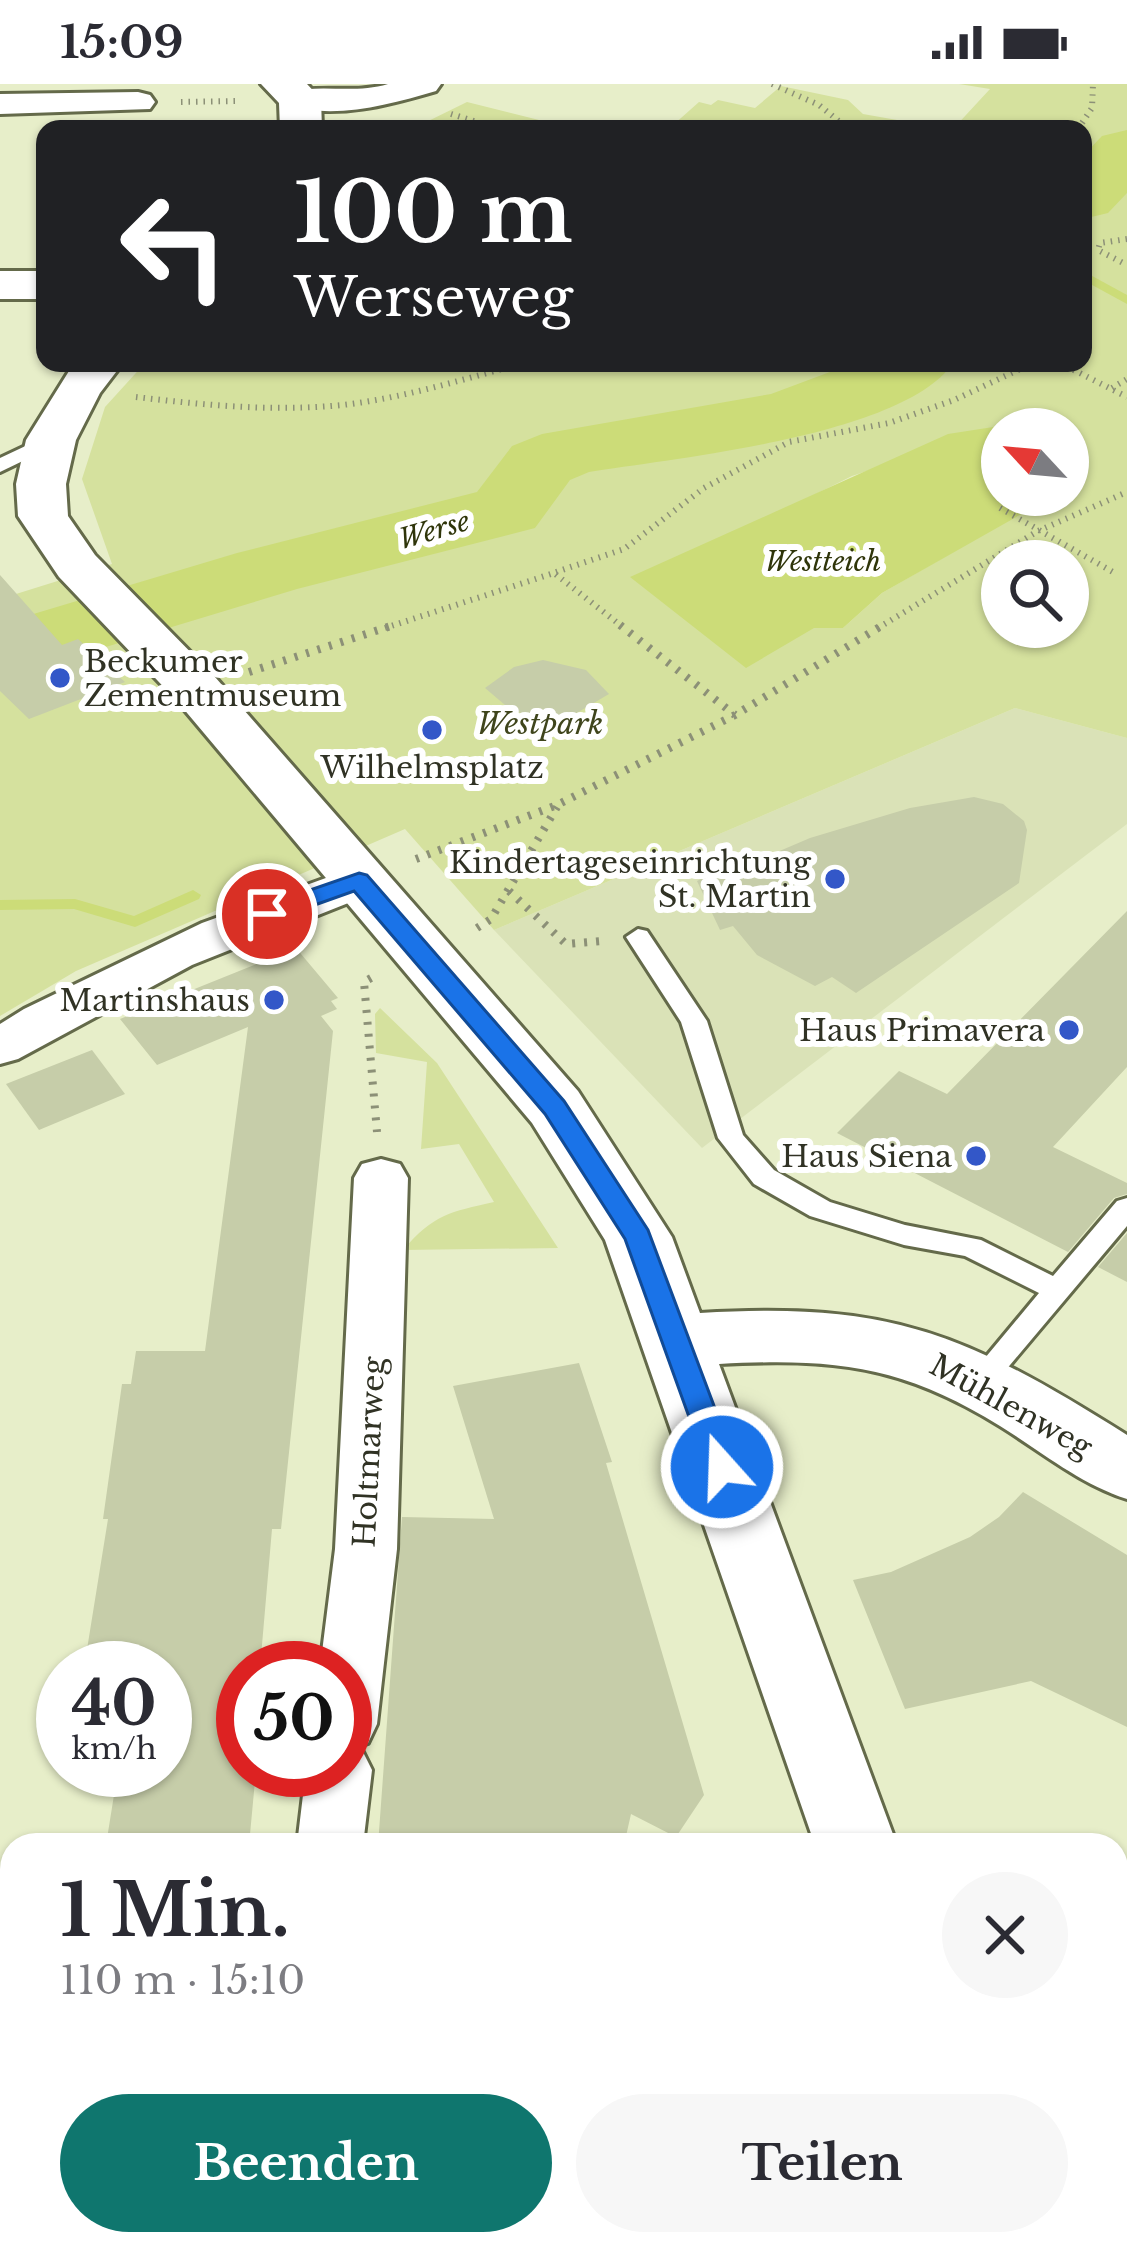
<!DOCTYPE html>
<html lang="de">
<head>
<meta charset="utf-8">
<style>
	:root { --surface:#fff; --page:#f7f7f7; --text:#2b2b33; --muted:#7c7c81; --accent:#0f766e }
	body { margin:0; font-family:"Libre Baskerville",serif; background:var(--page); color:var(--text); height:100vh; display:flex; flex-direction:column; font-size:45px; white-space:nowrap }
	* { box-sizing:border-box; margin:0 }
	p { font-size:39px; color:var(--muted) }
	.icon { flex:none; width:66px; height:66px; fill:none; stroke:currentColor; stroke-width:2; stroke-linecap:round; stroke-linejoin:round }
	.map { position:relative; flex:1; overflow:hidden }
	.panel { position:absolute; left:0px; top:1749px; width:1128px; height:423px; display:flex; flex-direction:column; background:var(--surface); border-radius:36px 36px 0 0; box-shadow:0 3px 9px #0004 }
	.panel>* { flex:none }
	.banner { position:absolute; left:36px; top:36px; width:1056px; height:252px; border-radius:24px; box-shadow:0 3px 9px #0004; background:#202124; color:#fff; overflow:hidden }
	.needle { width:78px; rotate:296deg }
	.tools { position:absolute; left:981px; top:324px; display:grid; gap:24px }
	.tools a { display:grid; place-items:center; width:108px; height:108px; border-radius:50%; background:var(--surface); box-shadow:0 3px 9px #0004; font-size:60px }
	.speed { position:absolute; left:36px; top:1557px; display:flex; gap:24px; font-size:60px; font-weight:700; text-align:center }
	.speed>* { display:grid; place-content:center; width:156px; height:156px; border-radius:50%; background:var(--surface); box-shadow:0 3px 9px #0004; line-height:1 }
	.speed small { font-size:30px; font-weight:400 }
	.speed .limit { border:18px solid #d22; background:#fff; color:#111 }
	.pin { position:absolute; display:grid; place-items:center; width:102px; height:102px; color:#fff; margin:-51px; border:6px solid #fff; border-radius:50%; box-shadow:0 3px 12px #0007 }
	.me { position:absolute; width:132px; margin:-66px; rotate:340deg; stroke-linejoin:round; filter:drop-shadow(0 0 9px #0008) }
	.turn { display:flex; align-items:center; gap:42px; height:252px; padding:0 60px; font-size:54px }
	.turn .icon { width:156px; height:156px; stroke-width:2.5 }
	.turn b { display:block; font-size:84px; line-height:102px }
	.round { display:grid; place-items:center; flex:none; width:126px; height:126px; border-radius:63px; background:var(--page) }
	.head { display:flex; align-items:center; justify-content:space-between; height:204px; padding:0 60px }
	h1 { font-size:72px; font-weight:700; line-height:90px }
	.primary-button { display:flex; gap:24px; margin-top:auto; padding:24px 60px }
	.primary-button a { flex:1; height:138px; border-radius:72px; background:var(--accent); color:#fff; font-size:48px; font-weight:700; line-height:138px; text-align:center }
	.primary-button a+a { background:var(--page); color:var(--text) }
	.status { display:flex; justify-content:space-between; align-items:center; height:84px; padding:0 60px; background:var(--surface); direction:ltr }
	.status svg { height:33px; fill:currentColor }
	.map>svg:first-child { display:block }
</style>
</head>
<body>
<div class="status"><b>15:09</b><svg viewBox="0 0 49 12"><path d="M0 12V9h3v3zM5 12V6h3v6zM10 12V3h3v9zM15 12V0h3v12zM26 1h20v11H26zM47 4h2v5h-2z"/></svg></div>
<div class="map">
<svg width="1127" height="2171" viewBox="0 0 1127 2171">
	<rect width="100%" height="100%" fill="#e7eec9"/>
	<path fill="#dae2b7" d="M1015,624L1127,654V740L702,1064L494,846Z"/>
	<g fill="#d5e19e" fill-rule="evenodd">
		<path d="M959,0H1127V654L1015,624L494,846L405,745L76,887L0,932V515L112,480L82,395L105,323L145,279H1083V45H953L990,5ZM1006,341L1068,345V411H1052L882,509L843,544H814L780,428L852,392ZM1002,477H1068V543H1002Z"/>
		<path d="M781,2L848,16L863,30L948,45L672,42L699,18L711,21L718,16L755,24Z"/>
		<path d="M467,18L575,45H412Z"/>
		<path d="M380,924L437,979L558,1164L403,1166C434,1130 450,1128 494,1118L459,1060L421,1065L427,978L376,969L375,930Z"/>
	</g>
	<path fill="#ccdc78" d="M1006,341L1023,345H1002V411H1052L1048,415L882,509L843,544H814L746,584L630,493L948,350Z"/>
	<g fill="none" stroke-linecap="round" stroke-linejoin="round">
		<g fill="#ccdc78" fill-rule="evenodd">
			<path d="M1083,187L1127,211V220L1083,196Z"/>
			<path d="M193,806L201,811L199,815L135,843L74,825L0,826V816L75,815L134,832Z"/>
		</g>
		<g fill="#ccdc78" fill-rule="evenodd">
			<path d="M1127,46V109L1108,129L1083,135V72L1102,52Z"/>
			<path d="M854,279H953C903,352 676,374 589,388L570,396L535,444L297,505L0,595V540L237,469L477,408L512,362L542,350L771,310Z"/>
		</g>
	</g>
	<g fill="#c6cda9">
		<path d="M0,491L62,561L78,555L125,598L29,635L0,607Z"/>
		<path d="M543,576L586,586L609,610L575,630L542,635L511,626L485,604L514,583Z"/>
		<path d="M974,713L1003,720L1024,737L1027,746L1019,799L856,909L832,893L815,902L757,871L733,842L720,846L697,797L734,778L740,784L810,754L910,724Z"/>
		<path d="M1127,827V983L1053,1063L1127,1099V1110L1114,1114L1068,1168L837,1049L899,987L947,1010Z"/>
		<path d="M296,864L338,914L331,917L337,925L321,932L333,947L281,1445H272L260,1584H243V1686H256L249,1761H106L118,1686H165V1584H84L108,1435H103L122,1300H131L136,1267H205L248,943L157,981L120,935Z"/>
		<path d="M92,966L125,1010L39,1046L6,1000Z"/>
		<path d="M1127,1149V1198L1098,1183Z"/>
		<path d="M579,1279L612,1378L606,1379L704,1711L676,1753L631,1730L624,1761H378L402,1433L494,1435L453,1302Z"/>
		<path d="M1023,1408L1127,1471V1643L1031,1597L905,1625L853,1496L891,1488L970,1453L999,1433Z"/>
	</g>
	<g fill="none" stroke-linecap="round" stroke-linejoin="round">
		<defs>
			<g id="lane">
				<path d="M51,350L58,352V360L0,388V374Z"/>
				<path d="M638,845L647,847L707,937L743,1051L774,1086L830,1118L905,1141L981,1156L1053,1192L1117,1117L1127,1114V1142L989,1306H969L965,1298L1039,1209L965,1172L904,1161L810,1132L754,1100L718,1054L681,938L626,853Z"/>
			</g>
			<g id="street">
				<path d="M388,0H441L436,7C388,21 338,35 288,22L283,15L288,8C321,0 355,10 388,0Z"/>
				<path d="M138,8L150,11L155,18L150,25L0,30V10Z"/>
				<path d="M359,782L376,786L383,797L376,808L192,881L18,975L0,980V940L24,925L202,839Z"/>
				<path d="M381,1075L400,1080L408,1094L397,1465L377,1640L368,1659L355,1664L362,1666L372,1686L363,1761H297L306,1686H345V1584H320L335,1465L354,1094L362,1080Z"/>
				<path d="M210,2160H284L281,2171H207Z"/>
			</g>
			<g id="secondary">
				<path d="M261,0H307L321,15L322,45H280L279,19Z"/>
				<rect x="0" y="187" width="45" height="28"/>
				<path d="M74,279H123L100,309L76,356L66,400L68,432L95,471L215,593L578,1007L672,1153L700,1229C892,1217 968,1251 1127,1351V1415C1080,1400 1042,1368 1000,1342C902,1281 833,1274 719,1280L897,1761H815L605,1156L532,1039L177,617L59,493L18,432L16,400L26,356Z"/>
				<path d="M944,2160H1034L1037,2171H947Z"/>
			</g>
		</defs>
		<use href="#lane" stroke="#646a4a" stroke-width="6"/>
		<use href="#street" stroke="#646a4a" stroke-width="6"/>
		<use href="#secondary" stroke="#646a4a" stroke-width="6"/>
		<g stroke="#8c9077" stroke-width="6" stroke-dasharray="1.5 6" stroke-linecap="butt">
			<path d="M772,0L819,21L840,38L837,45"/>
			<path d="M181,18L237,17"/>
			<path d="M451,30L499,45"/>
			<path d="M1078,45L1092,24L1093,0"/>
			<path d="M1127,155L1100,159L1098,166L1127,181"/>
			<path d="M1060,279L1127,313"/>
			<path d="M1112,304L1127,295"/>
			<path d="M136,313C204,321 273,328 342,321C404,314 464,295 524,279"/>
			<path d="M1000,424L1113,488"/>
			<path d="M556,488L624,465L704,404L789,358L889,339L954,316L1033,279"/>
			<path d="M385,544L554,489L624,544"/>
			<path d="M878,544L1038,447L1127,408"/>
		</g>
		<g stroke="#8c9077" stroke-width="8" stroke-dasharray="3 9" stroke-linecap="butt">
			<path d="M620,541L735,631"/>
			<path d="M249,588L394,541"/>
			<path d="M416,775L557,721L735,631L883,541"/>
			<path d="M509,807L566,860L601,857"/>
			<path d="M477,844L491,835L557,723"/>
			<path d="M371,894L364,898L377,1048"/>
		</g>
		<use href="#lane" fill="#fff" fill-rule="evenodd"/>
		<use href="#street" fill="#fff" fill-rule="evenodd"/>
		<use href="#secondary" fill="#fff" fill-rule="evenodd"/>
	</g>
	<path fill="#1a73e8" stroke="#114b97" stroke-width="3" d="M359,789L367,791L564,1017L648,1146L737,1383L733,1391H711L707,1383L625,1155L545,1030L354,807L267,838L254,830L258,824Z"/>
	<g fill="#3357c8" stroke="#fff" stroke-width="4.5">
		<circle cx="60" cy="594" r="12"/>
		<circle cx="432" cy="646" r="12"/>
		<circle cx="835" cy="795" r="12"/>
		<circle cx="274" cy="916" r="12"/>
		<circle cx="1069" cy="946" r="12"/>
		<circle cx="976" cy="1072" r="12"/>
	</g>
	<g text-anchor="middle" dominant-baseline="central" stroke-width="12" stroke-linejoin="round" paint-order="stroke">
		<g font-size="27" font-style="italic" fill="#2f350a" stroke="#fff">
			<text transform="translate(434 446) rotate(-16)">Werse</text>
			<text x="823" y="477">Westteich</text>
		</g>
		<g font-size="30" fill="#303224" stroke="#fff" text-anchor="end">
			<text x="84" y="577" text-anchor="start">Beckumer<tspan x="84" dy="34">Zementmuseum</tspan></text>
			<text x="432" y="683" text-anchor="middle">Wilhelmsplatz</text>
			<text x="811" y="778">Kindertageseinrichtung<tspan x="811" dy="34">St. Martin</tspan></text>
			<text x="250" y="916">Martinshaus</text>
			<text x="1045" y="946">Haus Primavera</text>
			<text x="952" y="1072">Haus Siena</text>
		</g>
		<g font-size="30" font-style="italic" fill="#3f451c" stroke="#fff">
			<text x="540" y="639">Westpark</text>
		</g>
		<g font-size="30" fill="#303224" stroke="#fff">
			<text transform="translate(1011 1322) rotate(29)">Mühlenweg</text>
			<text transform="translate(369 1368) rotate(-87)">Holtmarweg</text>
		</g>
	</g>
</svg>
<div class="tools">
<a><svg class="needle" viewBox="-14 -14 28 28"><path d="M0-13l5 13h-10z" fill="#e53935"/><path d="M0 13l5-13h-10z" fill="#7c7c81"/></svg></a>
<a><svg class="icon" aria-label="search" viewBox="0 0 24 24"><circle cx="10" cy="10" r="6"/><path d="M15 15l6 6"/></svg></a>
</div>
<div class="speed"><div>40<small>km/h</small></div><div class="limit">50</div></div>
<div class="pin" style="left:267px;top:830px;background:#d93025"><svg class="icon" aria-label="arrive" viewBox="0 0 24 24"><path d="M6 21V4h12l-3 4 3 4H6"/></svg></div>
<svg class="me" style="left:722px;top:1383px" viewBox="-20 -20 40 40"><circle r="17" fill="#1a73e8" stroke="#fff" stroke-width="3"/><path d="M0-11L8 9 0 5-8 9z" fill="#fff"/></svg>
<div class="banner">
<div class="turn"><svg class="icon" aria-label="left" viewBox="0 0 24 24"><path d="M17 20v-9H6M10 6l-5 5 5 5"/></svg><div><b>100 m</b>Werseweg</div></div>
</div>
<section class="panel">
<div class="head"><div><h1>1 Min.</h1><p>110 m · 15:10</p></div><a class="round"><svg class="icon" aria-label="close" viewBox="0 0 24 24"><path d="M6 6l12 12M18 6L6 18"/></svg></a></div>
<div class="primary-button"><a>Beenden</a><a>Teilen</a></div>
</section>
</div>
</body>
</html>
